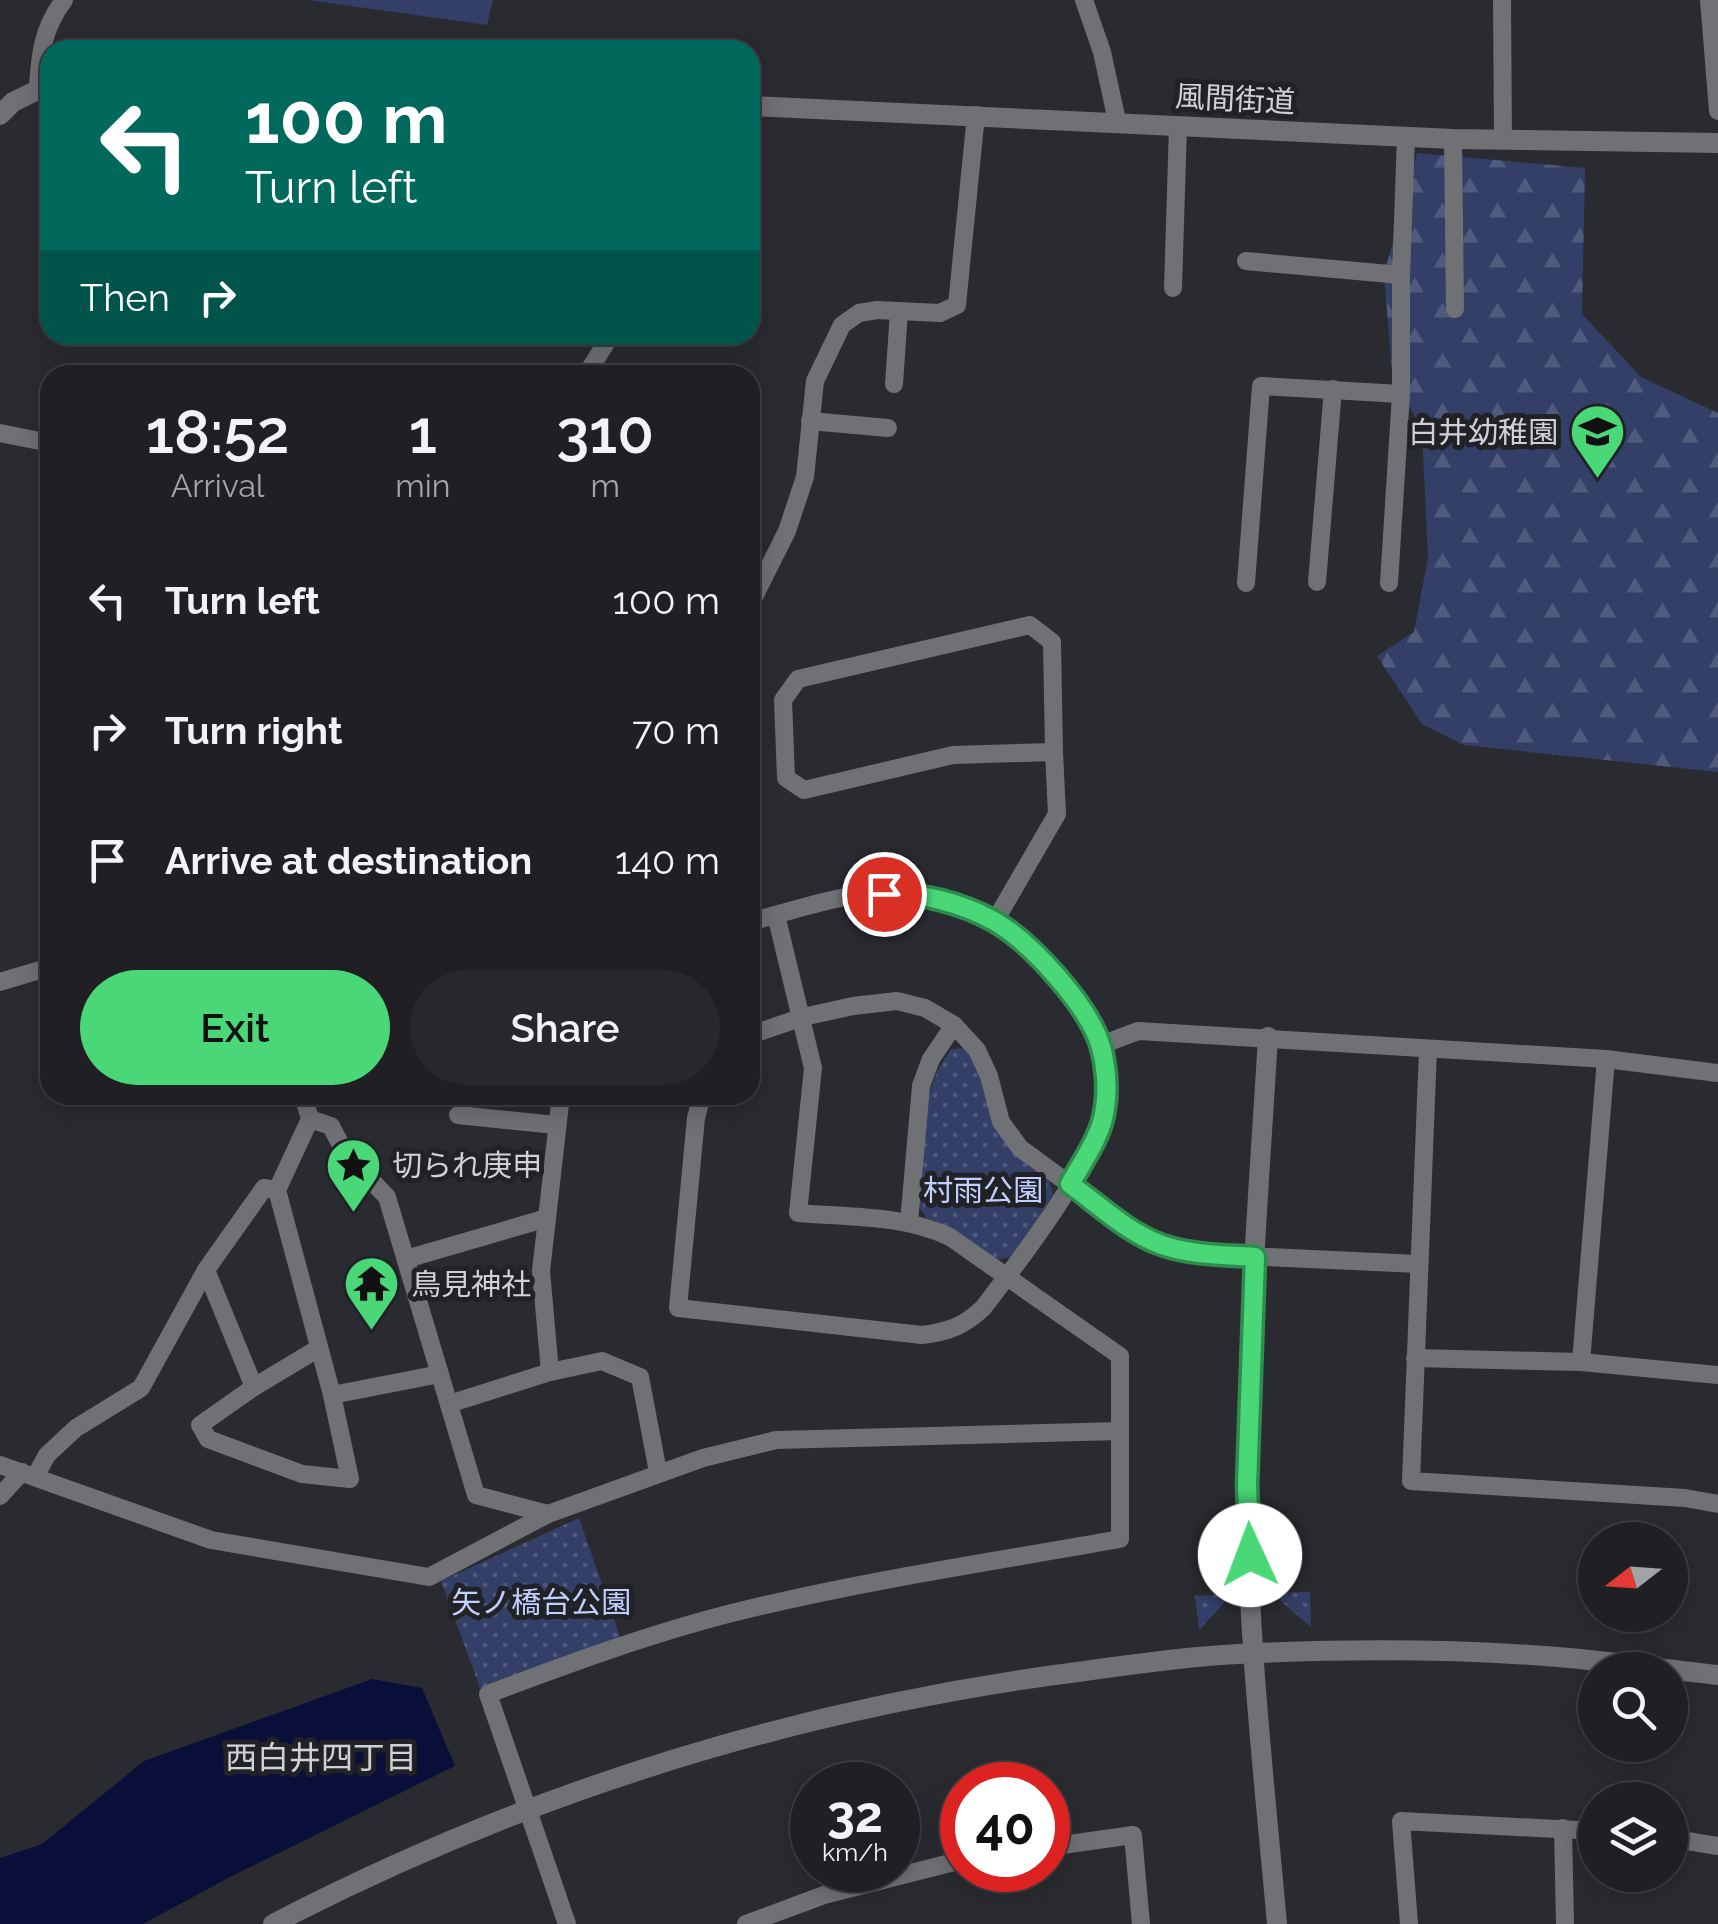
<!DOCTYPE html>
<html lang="en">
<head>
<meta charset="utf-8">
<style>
	:root { --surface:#202024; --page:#28282c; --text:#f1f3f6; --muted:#a2a3a6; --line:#3d3e41; --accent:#49d778 }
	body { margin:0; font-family:Raleway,"Noto Sans JP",sans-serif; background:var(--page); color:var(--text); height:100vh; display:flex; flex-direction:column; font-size:38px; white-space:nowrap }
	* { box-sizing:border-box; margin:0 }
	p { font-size:32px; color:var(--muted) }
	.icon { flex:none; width:55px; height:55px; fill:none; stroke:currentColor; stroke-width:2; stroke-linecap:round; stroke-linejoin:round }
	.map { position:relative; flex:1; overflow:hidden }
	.side { position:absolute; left:40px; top:365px; width:720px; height:740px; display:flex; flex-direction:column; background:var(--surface); border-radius:30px; box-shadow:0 5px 25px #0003,0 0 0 2px var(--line) }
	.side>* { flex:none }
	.banner { position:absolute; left:40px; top:40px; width:720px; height:305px; border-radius:30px; box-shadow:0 5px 25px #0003,0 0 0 2px var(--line); background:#00695c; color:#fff; overflow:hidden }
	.needle { width:65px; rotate:253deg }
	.buttons { position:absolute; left:1578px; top:1522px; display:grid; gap:20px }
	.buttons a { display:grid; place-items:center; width:110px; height:110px; border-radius:50%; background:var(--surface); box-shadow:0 5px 25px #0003,0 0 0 2px var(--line); font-size:50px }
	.speed { position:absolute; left:790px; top:1762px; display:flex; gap:20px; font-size:50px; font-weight:700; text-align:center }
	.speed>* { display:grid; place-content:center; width:130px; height:130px; border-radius:50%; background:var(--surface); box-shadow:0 5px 25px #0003,0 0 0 2px var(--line); line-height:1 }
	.speed small { font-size:25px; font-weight:400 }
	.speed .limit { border:15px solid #d22; background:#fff; color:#111 }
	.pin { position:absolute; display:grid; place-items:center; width:85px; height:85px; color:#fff; margin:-42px; border:5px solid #fff; border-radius:50%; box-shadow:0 2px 10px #0007 }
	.me { position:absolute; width:110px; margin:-55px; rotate:358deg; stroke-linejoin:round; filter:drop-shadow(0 0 8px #0008) }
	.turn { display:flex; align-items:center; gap:35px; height:210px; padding:0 40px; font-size:45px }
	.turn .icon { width:130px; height:130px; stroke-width:2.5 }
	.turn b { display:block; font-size:70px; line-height:85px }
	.then { display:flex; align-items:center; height:95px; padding:0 40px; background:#0003; gap:20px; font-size:38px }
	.eta { display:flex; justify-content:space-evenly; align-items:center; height:170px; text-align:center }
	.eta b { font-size:60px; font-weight:600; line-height:70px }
	.button { display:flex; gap:20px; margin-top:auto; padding:20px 40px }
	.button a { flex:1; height:115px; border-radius:60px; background:var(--accent); color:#111; font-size:40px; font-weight:600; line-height:115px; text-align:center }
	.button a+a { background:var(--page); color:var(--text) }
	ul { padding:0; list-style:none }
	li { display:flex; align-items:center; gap:30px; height:130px; padding:0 40px }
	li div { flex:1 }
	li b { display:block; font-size:38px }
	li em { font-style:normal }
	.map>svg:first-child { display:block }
</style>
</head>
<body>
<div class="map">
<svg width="1718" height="1924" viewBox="0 0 1718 1924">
	<defs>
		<pattern id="grass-dots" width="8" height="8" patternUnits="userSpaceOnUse" patternTransform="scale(2.5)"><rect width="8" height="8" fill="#333f67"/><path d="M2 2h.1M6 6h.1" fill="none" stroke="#505a7c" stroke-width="1.8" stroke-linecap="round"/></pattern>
		<pattern id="forest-firs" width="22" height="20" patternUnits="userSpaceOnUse" patternTransform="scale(2.5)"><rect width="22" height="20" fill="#333f67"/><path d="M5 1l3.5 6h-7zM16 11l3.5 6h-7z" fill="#505a7c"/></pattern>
	</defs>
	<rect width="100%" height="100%" fill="#2a2b30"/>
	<g fill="url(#grass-dots)">
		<path d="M971,1048L1002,1131L1049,1180L1053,1194L1015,1256L997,1260L935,1221L928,1220L919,1207L929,1093L938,1070L951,1049Z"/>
		<path d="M579,1518L621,1639L480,1688L441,1581Z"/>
		<path d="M1310,1592L1311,1627L1271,1593L1309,1592Z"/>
		<path d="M1232,1594L1199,1630L1195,1596Z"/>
	</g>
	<path fill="url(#forest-firs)" d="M1417,153L1585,168L1582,314L1641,377L1718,413V772L1464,745L1422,724L1377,656L1414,632L1428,558L1422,431L1392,371L1384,274Z"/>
	<path fill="#333f67" d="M308,0H493L487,25Z"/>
	<path fill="#0a0f3a" d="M372,1679L422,1688L455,1766L228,1878L143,1924H0V1858L42,1844L144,1761Z"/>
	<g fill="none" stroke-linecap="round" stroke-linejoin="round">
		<g stroke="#707174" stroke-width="18">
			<path d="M1084,0L1102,52L1117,121"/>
			<path d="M1502,0L1503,140"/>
			<path d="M1709,0L1718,111"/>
			<path d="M38,87C40,53 43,28 64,0"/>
			<path d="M1453,139L1455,309"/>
			<path d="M1246,261L1401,275"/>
			<path d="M1173,288L1178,126"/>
			<path d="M586,375L611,335"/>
			<path d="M894,384L899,311"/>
			<path d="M810,421L888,428"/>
			<path d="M0,433L50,443"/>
			<path d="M1317,582L1333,389"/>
			<path d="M1246,583L1261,386L1401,394"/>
			<path d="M1389,583L1401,394V275L1406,137"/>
			<path d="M750,605L787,531L805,477L815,381L842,325L859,313L877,310L940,313L957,305L976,115"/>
			<path d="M1030,625L1052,642L1054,752L953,755L804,790L786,778L783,700L798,679Z"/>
			<path d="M995,921L1057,814L1054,752"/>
			<path d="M0,982L50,967"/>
			<path d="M750,1035L803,1017L853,1006L897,1001L925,1008L954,1025L977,1050L989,1076L1001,1122L1020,1148L1129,1228L1160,1245L1203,1254L1418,1264"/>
			<path d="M1101,1045L1138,1031L1606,1059L1718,1073"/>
			<path d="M1428,1049L1411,1481L1685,1498L1718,1504"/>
			<path d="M303,1095L310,1119L277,1190L332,1395L440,1374"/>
			<path d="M702,1095L696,1118L678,1308L922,1335C948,1332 964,1326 983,1308C1016,1265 1099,1158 1105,1107C1108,1089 1106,1065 1101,1047C1089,1006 1031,942 994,921C970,907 934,895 907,893C856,888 799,909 750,922"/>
			<path d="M458,1115L555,1125"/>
			<path d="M310,1119L331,1126L345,1153L387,1197L476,1495L548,1514"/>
			<path d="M909,1222L921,1086L931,1059L954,1025"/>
			<path d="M406,1259L547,1218"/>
			<path d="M206,1270L254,1387L200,1425L208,1439L302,1474L350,1479L332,1395"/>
			<path d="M1415,1358L1581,1362L1718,1375"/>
			<path d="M1581,1362L1606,1059"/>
			<path d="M550,1372L541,1271L561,1095"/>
			<path d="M254,1387L319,1348"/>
			<path d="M449,1404L550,1372L602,1361L640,1377L658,1472"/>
			<path d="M0,1465L211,1540L429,1577L548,1514L703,1458L776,1440L1120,1431"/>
			<path d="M35,1477L47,1455L76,1428L141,1388L206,1270L264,1188L277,1190"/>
			<path d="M0,1496L22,1472"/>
			<path d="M1563,1828L1565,1924"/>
			<path d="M1670,1838L1718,1846"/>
			<path d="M1048,1847L1133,1835L1141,1924"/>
			<path d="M567,1924L488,1694C568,1664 649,1634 732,1613C860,1581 991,1562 1120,1539V1356L950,1237C903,1215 849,1217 798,1213L813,1068L776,915"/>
			<path d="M746,1924L824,1895L962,1860"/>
			<path d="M1409,1924L1401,1821L1595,1831"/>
		</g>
		<g stroke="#707174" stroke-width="20">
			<path d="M750,106L1453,139L1718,143"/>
			<path d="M0,115L13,102L50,84"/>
			<path d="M1268,1037C1259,1186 1247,1335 1247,1485C1247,1631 1264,1778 1277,1924"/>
			<path d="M273,1924C527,1792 801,1707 1085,1671C1142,1663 1200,1655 1258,1653C1353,1649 1450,1649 1545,1656C1603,1660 1661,1669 1718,1675"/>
		</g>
	</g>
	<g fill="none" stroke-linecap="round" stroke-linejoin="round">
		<defs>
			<path id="route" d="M884,894C919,892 962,903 994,921C1031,942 1089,1006 1101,1047C1106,1065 1108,1089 1105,1108C1102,1135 1083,1161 1070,1184C1099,1205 1128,1233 1162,1245C1191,1255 1224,1255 1255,1257L1247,1486L1250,1555"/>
		</defs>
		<use href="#route" stroke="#2f8c4e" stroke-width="25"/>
		<use href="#route" stroke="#49d778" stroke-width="18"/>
	</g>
	<defs>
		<symbol id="school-pin" viewBox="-11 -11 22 30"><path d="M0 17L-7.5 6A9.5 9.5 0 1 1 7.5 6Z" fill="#49d778" stroke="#202226"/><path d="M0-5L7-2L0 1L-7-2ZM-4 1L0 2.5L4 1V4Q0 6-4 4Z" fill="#111"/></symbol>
		<symbol id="sight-pin" viewBox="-11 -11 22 30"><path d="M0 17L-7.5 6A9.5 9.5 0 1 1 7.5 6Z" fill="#49d778" stroke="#202226"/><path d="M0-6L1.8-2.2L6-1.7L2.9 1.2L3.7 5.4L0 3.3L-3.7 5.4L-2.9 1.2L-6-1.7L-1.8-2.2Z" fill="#111"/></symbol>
		<symbol id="temple-pin" viewBox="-11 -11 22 30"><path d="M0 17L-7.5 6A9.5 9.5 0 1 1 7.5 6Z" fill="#49d778" stroke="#202226"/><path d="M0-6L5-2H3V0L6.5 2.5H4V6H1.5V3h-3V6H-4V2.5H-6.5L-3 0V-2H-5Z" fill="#111"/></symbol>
	</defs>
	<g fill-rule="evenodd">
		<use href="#school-pin" x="1566" y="400" width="63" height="86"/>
		<use href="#sight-pin" x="322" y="1134" width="63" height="86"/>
		<use href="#temple-pin" x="340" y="1252" width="63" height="86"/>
	</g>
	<g text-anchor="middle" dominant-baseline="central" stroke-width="10" stroke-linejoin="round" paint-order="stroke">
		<g font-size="30" fill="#d0d1d5" stroke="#202226">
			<text transform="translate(1235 99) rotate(3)">風間街道</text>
		</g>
		<g font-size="30" fill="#d0d1d5" stroke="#202226" text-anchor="start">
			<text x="1558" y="432" text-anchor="end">白井幼稚園</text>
			<text x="392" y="1165">切られ庚申</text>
			<text x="411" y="1284">鳥見神社</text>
		</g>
		<g font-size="30" fill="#c0cffd" stroke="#202226">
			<text x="983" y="1190">村雨公園</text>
			<text x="541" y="1602">矢ノ橋台公園</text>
		</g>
		<g font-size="32" fill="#d0d1d5" stroke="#202226">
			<text x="321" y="1757">西白井四丁目</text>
		</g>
	</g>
</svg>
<div class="buttons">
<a><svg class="needle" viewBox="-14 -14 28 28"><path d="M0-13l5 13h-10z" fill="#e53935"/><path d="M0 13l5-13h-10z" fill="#a2a3a6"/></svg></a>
<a><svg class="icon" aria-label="search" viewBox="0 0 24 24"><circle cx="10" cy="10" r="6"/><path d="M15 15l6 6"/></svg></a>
<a><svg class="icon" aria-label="layers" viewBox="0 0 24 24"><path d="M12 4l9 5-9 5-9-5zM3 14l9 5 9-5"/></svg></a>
</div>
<div class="speed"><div>32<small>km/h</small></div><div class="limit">40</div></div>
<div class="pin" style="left:884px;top:894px;background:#d93025"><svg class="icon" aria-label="arrive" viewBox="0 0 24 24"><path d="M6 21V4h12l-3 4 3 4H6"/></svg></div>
<svg class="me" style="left:1250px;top:1555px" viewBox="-20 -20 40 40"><circle r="19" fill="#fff"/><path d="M0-13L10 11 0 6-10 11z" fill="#49d778"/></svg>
<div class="banner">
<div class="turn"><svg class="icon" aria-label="left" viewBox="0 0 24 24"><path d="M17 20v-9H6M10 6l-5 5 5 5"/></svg><div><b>100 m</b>Turn left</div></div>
<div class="then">Then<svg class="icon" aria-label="right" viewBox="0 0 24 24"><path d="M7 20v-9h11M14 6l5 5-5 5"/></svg></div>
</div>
<section class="side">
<div class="eta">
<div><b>18:52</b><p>Arrival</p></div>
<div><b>1</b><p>min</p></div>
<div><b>310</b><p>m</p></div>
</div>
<ul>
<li><svg class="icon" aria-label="left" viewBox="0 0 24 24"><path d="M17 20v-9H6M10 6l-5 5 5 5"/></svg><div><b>Turn left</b></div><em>100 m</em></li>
<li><svg class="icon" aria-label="right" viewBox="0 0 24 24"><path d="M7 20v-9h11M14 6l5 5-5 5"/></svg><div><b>Turn right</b></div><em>70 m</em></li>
<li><svg class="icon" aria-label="arrive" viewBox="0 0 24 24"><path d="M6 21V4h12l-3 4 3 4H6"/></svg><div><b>Arrive at destination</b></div><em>140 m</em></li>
</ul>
<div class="button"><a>Exit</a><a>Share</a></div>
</section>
</div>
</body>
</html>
